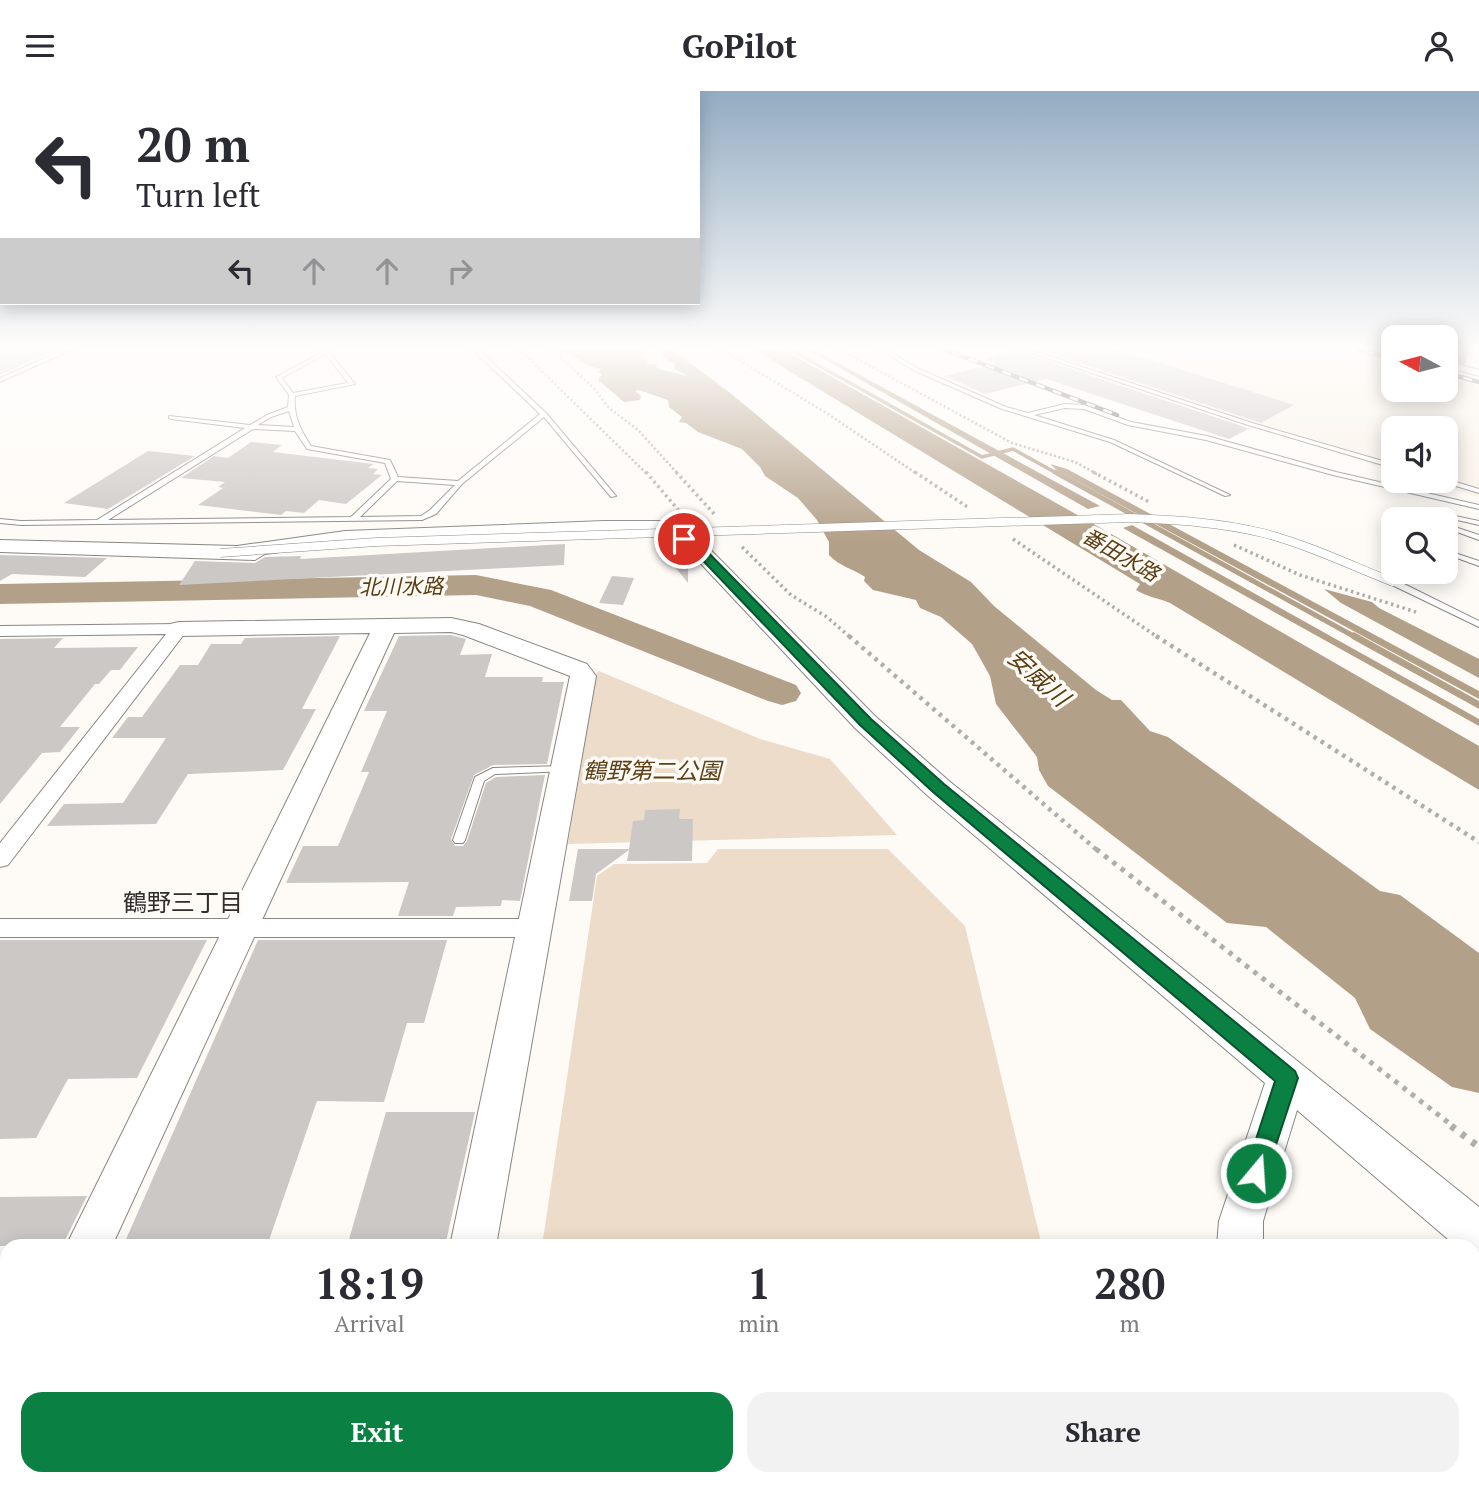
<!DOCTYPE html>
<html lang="en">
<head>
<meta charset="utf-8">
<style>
	:root { --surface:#fff; --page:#f2f2f3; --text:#2b2b33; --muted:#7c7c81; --accent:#0b8043 }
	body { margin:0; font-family:"PT Serif","Noto Sans JP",serif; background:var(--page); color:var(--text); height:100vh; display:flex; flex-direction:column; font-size:26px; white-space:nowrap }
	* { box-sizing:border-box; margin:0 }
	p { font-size:23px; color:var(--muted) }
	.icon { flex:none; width:38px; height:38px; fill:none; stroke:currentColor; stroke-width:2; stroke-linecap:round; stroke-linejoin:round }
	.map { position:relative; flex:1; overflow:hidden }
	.details { position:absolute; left:0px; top:1148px; width:1480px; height:247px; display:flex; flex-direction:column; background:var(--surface); border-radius:21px 21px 0 0; box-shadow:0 4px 18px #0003 }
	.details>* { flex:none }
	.top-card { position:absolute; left:0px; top:0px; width:700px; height:214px; box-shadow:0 4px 18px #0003; background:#fff; color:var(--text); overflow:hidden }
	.needle { width:46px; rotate:277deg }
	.tools { position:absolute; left:1381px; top:234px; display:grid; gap:14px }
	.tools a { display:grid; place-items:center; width:77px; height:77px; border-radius:14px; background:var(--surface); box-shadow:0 4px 18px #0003; font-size:35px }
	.pin { position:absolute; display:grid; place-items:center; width:60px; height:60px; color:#fff; margin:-30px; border:4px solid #fff; border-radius:50%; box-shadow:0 2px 7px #0007 }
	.me { position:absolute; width:77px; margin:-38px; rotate:18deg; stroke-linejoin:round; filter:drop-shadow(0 0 5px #0008) }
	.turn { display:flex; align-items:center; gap:24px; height:147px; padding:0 21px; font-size:32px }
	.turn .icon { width:91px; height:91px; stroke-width:2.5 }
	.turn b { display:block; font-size:49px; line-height:60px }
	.lanes { display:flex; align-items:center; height:66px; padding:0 21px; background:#0003; justify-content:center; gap:35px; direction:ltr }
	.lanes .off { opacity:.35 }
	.eta { display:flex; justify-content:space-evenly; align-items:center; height:119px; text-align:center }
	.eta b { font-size:42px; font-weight:800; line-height:49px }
	.cta { display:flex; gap:14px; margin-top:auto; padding:14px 21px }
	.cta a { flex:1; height:80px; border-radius:21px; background:var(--accent); color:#fff; font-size:28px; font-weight:800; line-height:80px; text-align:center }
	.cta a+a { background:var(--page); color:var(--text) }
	header { display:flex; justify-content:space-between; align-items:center; height:91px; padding:0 21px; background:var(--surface); font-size:32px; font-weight:800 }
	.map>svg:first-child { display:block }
</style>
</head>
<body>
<header><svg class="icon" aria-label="menu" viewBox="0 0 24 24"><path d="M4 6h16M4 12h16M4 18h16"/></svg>GoPilot<svg class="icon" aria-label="person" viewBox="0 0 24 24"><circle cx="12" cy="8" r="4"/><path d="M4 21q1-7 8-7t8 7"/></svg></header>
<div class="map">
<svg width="1479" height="1394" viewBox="0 0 1479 1394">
	<rect width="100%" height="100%" fill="#fefbf7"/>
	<path fill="#f8f0e6" d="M1002,255H1336L1393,271V299H1446V285L1479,294V406L1426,390H1446V338H1393V380Z"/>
	<g fill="#ecdcc9">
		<path d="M599,580L760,648L830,668L897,744L568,753L596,583Z"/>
		<path d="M718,758H888L965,835L1042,1155H542L597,785L614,773L707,772Z"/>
		<path d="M507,1388H1086L1087,1394H506Z"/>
	</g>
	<g fill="#b3a089" fill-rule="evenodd">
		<path d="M563,255H667L729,301L919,459L971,491L994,515L1096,599L1112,609H1121L1150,640L1168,646L1380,800L1400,804L1479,862V1002L1452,996L1370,938L1355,907L1266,836L1227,832L1048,695L1039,679L1037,666L996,613L990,585L972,553L941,526L920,517L916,509L873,499L864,490L865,486C852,477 840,476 829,464V451L817,429L798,407L765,385L760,376L742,358L698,341L686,332L679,331L682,326L669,316L668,309L639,299L635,300L641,305L640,309L624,311L598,289L602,283L598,281L601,278C584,276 577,262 558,262L553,258ZM649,256L660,257L665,268L674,272L675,278L688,285L658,278L655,273H647L648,270L638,266Z"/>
		<path d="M748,255H777L1106,440L1479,655V699L1170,512C1158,507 1147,506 1136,499L1140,493Z"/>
		<path d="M801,255H807L1100,415L1088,418Z"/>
		<path d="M1050,373L1067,378L1479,600V608L1058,380Z"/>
		<path d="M1132,434L1479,628V635L1123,437Z"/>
		<path d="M1324,498L1372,511L1379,517L1479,568V587L1341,512Z"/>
	</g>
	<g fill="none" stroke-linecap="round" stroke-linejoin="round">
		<path stroke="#b3a089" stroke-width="3.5" d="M784,255L982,366L1013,358L1058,383"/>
		<path stroke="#b3a089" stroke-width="5" d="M1055,381L1357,547"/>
		<path stroke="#b3a089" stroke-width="7" d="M1354,545L1479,614"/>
		<g fill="#b3a089" fill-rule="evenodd">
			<path d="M1448,255H1470L1464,277L1446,281Z"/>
			<path d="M476,484L551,499L796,594L801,602L796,610L782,614L768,610L530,515L476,504L0,513V493Z"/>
		</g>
	</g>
	<g fill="#cbc8c5">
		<path d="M0,255H64L0,284Z"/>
		<path d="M1028,255H1106L1294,314L1261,332Z"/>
		<path d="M1015,259L1247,337H1250L1229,348L1046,288L985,303L945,285L997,272L987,268Z"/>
		<path d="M251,351L282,354L273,361L374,373L368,377L378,378L373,383L382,384L346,413L319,409L304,422L286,420L281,424L198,414L223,397L218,396L225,391L181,387L214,365L228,367Z"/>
		<path d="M148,360L195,365L108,418L64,412Z"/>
		<path d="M565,453L564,474L179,494L195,470L255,472L265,466L301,465L300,468Z"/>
		<path d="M681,455L688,463V492L659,456Z"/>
		<path d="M0,464L107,467L85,486L12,483L0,490Z"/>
		<path d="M612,485L634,487L623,514L599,512Z"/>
		<path d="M451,544L466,548L460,564L492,563L485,586H543L542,591H564L547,673L493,674L474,684L451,748L455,755H463L467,750L486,692L496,686L545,684L520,810L502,809L501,815L456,816L453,825H398L409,791L286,792L303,755H338L369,681H361L387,620H364L399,545Z"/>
		<path d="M340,545L302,618H316L283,679L188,683L156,733L47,735L64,713L123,712L166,647H112L128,626H142L180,574H198L211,553H241L245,547Z"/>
		<path d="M63,547L54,557L138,556L120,579H111L99,593H95L60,636H80L60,661L42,662L0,713V548Z"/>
		<path d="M680,718L679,728H693L692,770H627L629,759L596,783L592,810H569L578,758H629L633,730L644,729L645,719Z"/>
		<path d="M0,849H207L137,987L68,988L36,1047L0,1048Z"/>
		<path d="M258,849H447L424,932H407L384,1011L317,1010L267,1155H123Z"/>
		<path d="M386,1021H475L445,1155H347Z"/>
		<path d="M87,1105L62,1155H0V1106Z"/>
	</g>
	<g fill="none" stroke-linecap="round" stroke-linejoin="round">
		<defs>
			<g id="lane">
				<path d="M71,255H79L0,291V287Z"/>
				<path d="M318,255H324L355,293L295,305C293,325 301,340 311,355L390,369L398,386L458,390L540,323L469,255H475L546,322L616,405L611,406L544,326L462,393L436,423L422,429L21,434L0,432V428L21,430L97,429L245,337L171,328L169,327V325L250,334L267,324L288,316L289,304L276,286L323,261ZM325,263L348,292L293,302L282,287ZM289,320L294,336L258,334L271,326ZM253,338L295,340L307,358L385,372L391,388L351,426L108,429ZM397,390L455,394L430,419L421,425L360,426Z"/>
				<path d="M874,255H881L919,278L1006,316L1028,322L1065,313L1085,314L1131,331L1207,345L1336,381L1479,414V418L1333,384L1206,349L1128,334L1084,318L1065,317L1034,324L1114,349L1230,404L1225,405L1110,351L1002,318L915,280Z"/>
				<path d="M1011,255H1019L1252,332L1393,373V377L1248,334Z"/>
				<path d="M1446,388L1479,398V402L1443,391L1442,390H1446Z"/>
				<path d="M1427,419L1479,430V434L1431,423L1425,428H1419V424Z"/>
				<path d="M1446,433L1479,444V449L1446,437Z"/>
				<path d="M1446,459L1479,470V475L1446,463Z"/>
				<path d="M1390,489H1396L1479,530V536L1390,493Z"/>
				<path d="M564,675L568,676L569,678L568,680L495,683L484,690L465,749L463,752H455L453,749L475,686L493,677Z"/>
			</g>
			<g id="street">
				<path d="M1371,255L1393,256V262L1372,257Z"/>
				<path d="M1446,270L1479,279V285L1446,276Z"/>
				<path d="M179,533L185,534L188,538L185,542L8,774L0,776V752L166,543L0,545V535Z"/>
				<path d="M0,828H535L544,830L547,837L544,844L535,846H0Z"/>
			</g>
			<g id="secondary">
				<path d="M604,430H670L688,436L875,625L949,690L1479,1116V1168L1474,1165V1155H1456L1297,1019L1263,1130V1155H1217L1219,1130L1265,992L927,704L855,637L674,444L604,442L345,452L265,463L255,469L0,461V449L237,455L345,440Z"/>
				<path d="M451,527L479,533L587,573L596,585L496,1155H450L570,585L463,544L451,541L394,542L112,1155H66L370,542L179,545L170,543L167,538L170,533L179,531Z"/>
				<path d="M7,1301V1364L0,1367V1304Z"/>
				<path d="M400,1388H454L453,1394H399Z"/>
				<path d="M1252,1388H1306L1307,1394H1253Z"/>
			</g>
		</defs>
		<use href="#lane" stroke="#898683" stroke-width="2"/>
		<use href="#street" stroke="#898683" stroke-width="2"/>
		<use href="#secondary" stroke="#898683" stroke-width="2"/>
		<g stroke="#b0adaa" stroke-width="2.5" stroke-dasharray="2 2.5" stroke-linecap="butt">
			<path d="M516,255L647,383"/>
			<path d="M547,255L593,296L609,317L638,339L678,383"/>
			<path d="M716,255L828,323L917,383"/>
			<path d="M833,255L1012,352L1075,371L1097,383"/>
		</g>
		<g stroke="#b0adaa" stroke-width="3.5" stroke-dasharray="2.5 3.5" stroke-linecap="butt">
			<path d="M646,381L680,421"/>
			<path d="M676,381L716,425"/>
			<path d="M915,381L969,417"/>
			<path d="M1093,381L1151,412"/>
			<path d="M1013,448L1159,547"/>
			<path d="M1234,454L1300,484L1416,521"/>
			<path d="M742,456L791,504L827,526L851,547"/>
		</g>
		<g stroke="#b0adaa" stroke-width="4.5" stroke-dasharray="3.5 5" stroke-linecap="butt">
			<path d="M849,545L1098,760"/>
			<path d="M1156,545L1479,751"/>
		</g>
		<path stroke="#b0adaa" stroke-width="5" stroke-dasharray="4.5 6" stroke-linecap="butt" d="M1096,758L1454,1036"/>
		<path stroke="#b0adaa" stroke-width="7" stroke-dasharray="5 8" stroke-linecap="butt" d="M1451,1035L1479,1056"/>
		<use href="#lane" fill="#fff" fill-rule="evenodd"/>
		<use href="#street" fill="#fff" fill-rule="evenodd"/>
		<use href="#secondary" fill="#fff" fill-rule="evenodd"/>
		<defs>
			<g id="rail">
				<path d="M935,255L1117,324"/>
				<path d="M1347,255L1393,268"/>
				<path d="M1446,282L1479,291"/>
			</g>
		</defs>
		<use href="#rail" stroke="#6a6866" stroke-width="4.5"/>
		<use href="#rail" stroke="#fefbf7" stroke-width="2.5" stroke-dasharray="9" stroke-linecap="butt"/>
		<defs>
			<path id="lane-bridge" d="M220,462L376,451L1130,427C1174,429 1219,431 1263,442C1308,454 1350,474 1393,491"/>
		</defs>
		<use href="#lane-bridge" stroke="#898683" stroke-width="9" stroke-linecap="butt"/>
		<use href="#lane-bridge" stroke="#fff" stroke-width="8"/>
	</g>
	<linearGradient id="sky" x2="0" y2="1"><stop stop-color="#93acc2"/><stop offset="0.57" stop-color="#fffdfb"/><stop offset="1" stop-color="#fffdfb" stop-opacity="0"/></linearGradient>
	<rect width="1479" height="450" fill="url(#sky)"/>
	<path fill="#0b8043" stroke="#07532c" stroke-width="2" d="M684,445L698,451L871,628L944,693L1295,980L1298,987L1264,1090L1256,1093L1248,1090L1245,1082L1275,990L933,701L860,634L690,456L678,448Z"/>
	<g text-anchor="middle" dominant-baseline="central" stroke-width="7" stroke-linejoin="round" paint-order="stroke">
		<g font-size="21" font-style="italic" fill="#5a3d12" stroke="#fefbf7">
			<text transform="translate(1121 463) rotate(30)">番田水路</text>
			<text transform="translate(401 495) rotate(-1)">北川水路</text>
		</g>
		<g font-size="23" font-style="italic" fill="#5e4116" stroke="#fefbf7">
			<text x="652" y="679">鶴野第二公園</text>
		</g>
		<g font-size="24" font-style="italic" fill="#5a3d12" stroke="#fefbf7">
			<text transform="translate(1039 586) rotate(42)">安威川</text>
		</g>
		<g font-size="24" fill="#2f2e2c" stroke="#fefbf7">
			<text x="183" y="811">鶴野三丁目</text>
		</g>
	</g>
</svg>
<div class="tools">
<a><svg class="needle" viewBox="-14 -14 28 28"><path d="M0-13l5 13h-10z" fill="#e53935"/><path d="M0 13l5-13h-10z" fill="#7c7c81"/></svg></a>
<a><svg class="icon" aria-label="sound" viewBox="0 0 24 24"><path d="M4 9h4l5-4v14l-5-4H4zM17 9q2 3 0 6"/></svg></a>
<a><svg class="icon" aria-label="search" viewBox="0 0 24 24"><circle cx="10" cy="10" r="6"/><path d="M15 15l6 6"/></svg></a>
</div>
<div class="pin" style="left:684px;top:448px;background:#d93025"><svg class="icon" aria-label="arrive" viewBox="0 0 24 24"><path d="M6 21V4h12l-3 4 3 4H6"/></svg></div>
<svg class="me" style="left:1256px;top:1082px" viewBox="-20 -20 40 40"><circle r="17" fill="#0b8043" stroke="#fff" stroke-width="3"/><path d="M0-11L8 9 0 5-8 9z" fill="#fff"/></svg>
<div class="top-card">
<div class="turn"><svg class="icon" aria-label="left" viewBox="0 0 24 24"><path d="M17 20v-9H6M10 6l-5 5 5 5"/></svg><div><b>20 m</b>Turn left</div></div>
<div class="lanes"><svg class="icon" aria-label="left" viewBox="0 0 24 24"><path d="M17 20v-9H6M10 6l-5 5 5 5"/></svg><svg class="icon off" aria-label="ahead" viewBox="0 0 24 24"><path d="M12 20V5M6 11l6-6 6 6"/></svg><svg class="icon off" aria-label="ahead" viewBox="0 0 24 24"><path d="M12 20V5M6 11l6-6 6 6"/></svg><svg class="icon off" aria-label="right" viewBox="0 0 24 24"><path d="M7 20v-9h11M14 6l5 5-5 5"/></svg></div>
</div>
<section class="details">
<div class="eta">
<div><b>18:19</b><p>Arrival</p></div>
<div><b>1</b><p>min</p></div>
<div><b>280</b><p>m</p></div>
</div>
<div class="cta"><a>Exit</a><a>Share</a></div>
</section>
</div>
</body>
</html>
